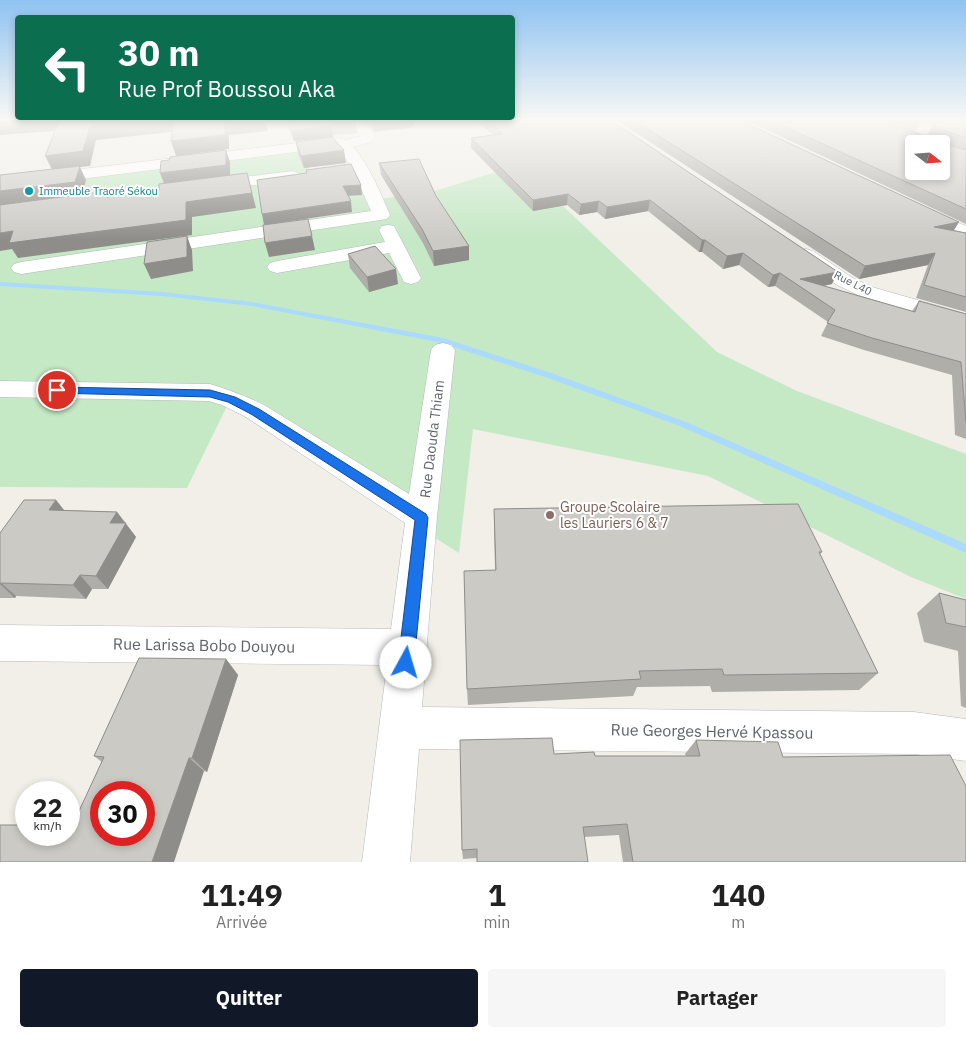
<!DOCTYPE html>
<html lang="fr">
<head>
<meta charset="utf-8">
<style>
	:root { --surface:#fff; --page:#f6f6f6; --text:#222; --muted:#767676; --accent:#111827 }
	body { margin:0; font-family:"IBM Plex Sans",sans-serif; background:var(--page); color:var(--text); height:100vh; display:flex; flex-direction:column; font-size:19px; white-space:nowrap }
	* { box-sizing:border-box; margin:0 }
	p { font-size:16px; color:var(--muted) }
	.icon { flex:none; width:28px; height:28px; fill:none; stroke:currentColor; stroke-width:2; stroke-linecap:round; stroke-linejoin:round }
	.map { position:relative; height:862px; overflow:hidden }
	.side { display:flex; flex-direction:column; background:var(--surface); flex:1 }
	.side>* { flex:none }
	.guide { position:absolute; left:15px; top:15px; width:500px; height:105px; border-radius:5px; box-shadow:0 2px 8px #0003; background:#0b6e4f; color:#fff; overflow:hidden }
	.needle { width:32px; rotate:107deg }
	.tools { position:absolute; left:905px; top:135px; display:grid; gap:10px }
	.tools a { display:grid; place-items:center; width:45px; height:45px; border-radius:5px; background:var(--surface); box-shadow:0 2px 8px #0003; font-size:25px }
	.speed { position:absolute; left:15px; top:781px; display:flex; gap:10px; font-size:25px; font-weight:700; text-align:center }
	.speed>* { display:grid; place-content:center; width:65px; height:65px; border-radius:50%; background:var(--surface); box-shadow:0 2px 8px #0003; line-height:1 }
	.speed small { font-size:12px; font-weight:400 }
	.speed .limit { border:8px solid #d22; background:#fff; color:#111 }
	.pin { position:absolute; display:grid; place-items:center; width:42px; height:42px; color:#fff; margin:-21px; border:2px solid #fff; border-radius:50%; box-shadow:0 1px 5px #0007 }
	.me { position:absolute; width:55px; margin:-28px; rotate:6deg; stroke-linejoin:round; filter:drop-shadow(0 0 4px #0008) }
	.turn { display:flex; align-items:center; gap:18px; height:105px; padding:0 20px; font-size:22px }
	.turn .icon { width:65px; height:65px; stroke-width:2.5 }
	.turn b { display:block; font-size:35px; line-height:42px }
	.eta { display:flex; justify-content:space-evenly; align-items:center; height:85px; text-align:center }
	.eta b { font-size:30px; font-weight:800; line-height:35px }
	.button { display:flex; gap:10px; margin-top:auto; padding:10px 20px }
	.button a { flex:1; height:58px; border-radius:5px; background:var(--accent); color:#fff; font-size:20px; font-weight:800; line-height:58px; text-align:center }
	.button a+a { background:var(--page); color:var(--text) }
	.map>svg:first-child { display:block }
</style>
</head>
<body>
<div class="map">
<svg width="966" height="862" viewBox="0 0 966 862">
	<rect width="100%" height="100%" fill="#f1efe8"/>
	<path fill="#c5e8c5" d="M301,151L318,191L371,187L372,200L435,191L496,172L524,169L717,352L797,391L966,454V599L911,577L708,476L473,429L459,553L227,406L187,488L0,487V187Z"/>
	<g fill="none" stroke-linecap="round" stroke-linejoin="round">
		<path fill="#aadaff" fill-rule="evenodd" d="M0,282L162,292L252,302L443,338L554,374L686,422L966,544V553L680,426L548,378L438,342L252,306L162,296L0,286Z"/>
		<defs>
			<g id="minor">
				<path d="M350,119H362L375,136L371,142L353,147C370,166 380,192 390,215L387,219L21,274L14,272L11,268L14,264L21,262L371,211L350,164L335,147L0,189V179L338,138L345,140L361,136Z"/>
				<path d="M923,119H935L928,134L923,135L916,131Z"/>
				<path d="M293,171L298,173L301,176L298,179L212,191L206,189L204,186L206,183L212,181Z"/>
				<path d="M920,207L966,226V238L914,216L911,212L914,208Z"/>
				<path d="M388,225L394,226L421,278L418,282L411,284L404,282L389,253L277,273L270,271L267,267L270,263L277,261L385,242L379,230L382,226Z"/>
				<path d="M806,249L813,251L851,277L872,287L966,314V328L858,295L837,285L799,259L796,255L799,251Z"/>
				<path d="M443,343L451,345L455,350L437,517L422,707L914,712L966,719V761L914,754L419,749L410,862H362L387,665L0,661V625L391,629L405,523L246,417L222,405L209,401L0,397V381L210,384C229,390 246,396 264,405L409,494L431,350L435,345Z"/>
			</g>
		</defs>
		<use href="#minor" stroke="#b5b8bc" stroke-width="1"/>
		<use href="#minor" fill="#fff" fill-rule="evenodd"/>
	</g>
	<g fill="#afaea9" fill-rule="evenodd">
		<path d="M364,119H414V127L374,132Z"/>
		<path d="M475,119H609L832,284L823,286L912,311L919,301L966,315V439L955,435L952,375L864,350L821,336L828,322L775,286L768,287L739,265L723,269L702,252H699L648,211L605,219L597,212L579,215L567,205L533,211L471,148V138L493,135Z"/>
		<path d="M615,119H737L959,222L954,230L966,233V312L916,298L928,265L859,279Z"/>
		<path d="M744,119H881L924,136H927L933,126L936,119H966V224ZM946,143L966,150L946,144Z"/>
		<path d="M887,119H921L914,131Z"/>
		<path d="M288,120L355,122L357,133L333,135V137L294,141L290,131Z"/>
		<path d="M296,142L346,163L304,168L298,154Z"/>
		<path d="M379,163L436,196L469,260L434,266L423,243L381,175Z"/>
		<path d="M348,254L398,284L369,292L350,268Z"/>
		<path d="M56,500L64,510L117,512L136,537L108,589H92L86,599L16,596L15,598H0V533Z"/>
		<path d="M494,509L822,552L820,554L878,673L859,690L712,692L710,686L637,687L633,696L468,705L467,689L495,570L494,529Z"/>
		<path d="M939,593L966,600V708L961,706L958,651L924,642L917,613Z"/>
		<path d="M226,659L238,675L207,772L204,771L73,824L102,762L94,756Z"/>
		<path d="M696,740L783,757L966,862H623L619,835L584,837L477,858L463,859L462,850L554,754L595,756H686L685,754Z"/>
	</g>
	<g fill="#8f8d8a">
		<path d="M25,119H62L67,130L0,135V121Z"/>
		<path d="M154,119H176L180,131L96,140L90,166L80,167L86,180L82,197L0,207V191L53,171L45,156L90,126Z"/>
		<path d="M243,119H265L268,131L229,135V149L176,156L171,141L225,121Z"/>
		<path d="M389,119H414V127L374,132L373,121Z"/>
		<path d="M331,126L333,137L294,141L291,131Z"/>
		<path d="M226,150L230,162V178L165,186L160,173Z"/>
		<path d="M344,150L346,163L304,168L301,156Z"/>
		<path d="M247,173L256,208L192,217V235L18,258L12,249L0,251V233L186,202Z"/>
		<path d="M361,185L362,195L345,196L343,186Z"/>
		<path d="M568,194L567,205L533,211V200Z"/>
		<path d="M650,200L648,211L605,219L607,207Z"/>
		<path d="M351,201L352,212L264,225L262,214Z"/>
		<path d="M599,201L597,212L579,215L581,204Z"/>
		<path d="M959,222L952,233L934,227Z"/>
		<path d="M187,236L192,250L193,271L151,279L144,264Z"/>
		<path d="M312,236L315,250L269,257L265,243Z"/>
		<path d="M702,240H705L702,252H699Z"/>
		<path d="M469,246V260L434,266L433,251Z"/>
		<path d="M743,253L739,265L723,269L727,256Z"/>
		<path d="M935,253L928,265L859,279L865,266Z"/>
		<path d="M396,269L398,284L369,292L367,277Z"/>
		<path d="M838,272L832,284L804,290L800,279Z"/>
		<path d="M780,273L775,286L768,287L773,275Z"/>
		<path d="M56,500L67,514L49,510Z"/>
		<path d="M117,512L136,537L108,589L96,576L110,523Z"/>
		<path d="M80,575L92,589L86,599L73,585Z"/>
		<path d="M1,583L16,596L15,598L0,584Z"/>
		<path d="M226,659L238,675L207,772L192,758Z"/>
		<path d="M189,758L204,771L174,862H152Z"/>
	</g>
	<g fill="#cccac5" stroke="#8f8d8a" fill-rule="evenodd">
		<path d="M0,119H25L0,121Z"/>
		<path d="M60,119H154L90,126L83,151L45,156Z"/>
		<path d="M174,119H243L225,121V135L171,141Z"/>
		<path d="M304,119H353L355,122L330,124L331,126L291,131L288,120Z"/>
		<path d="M371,119H389L373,121Z"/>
		<path d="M486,119H609L838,272L800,279L915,312L919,301L966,314V422L961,362L872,338L827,323L835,310L780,273L773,275L743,253L727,256L705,240H702L650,200L607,207L599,201L581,204L568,194L533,200L471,138L502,134Z"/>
		<path d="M632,119H737L959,222L934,227L966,233V297L924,285L935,253L865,266Z"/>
		<path d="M768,119H881L924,136H944L946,144L966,150V209ZM914,144H941V171H914Z"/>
		<path d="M937,119H966V138L932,126L935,125Z"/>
		<path d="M332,137L344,150L301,156L296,142Z"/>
		<path d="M226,150V165L160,173L161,161L169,160L170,157Z"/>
		<path d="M419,159L436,196L469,246L433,251L422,229L379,163Z"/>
		<path d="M351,164L361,185L343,186L351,201L262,214L257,180L307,173L306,170Z"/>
		<path d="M80,166L75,182L0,191V175Z"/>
		<path d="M247,173L252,193L186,202V220L9,243L13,231L0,233V205L107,191V197L159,190V184Z"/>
		<path d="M308,219L312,236L265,243L263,225Z"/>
		<path d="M187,236V257L144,264L147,242Z"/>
		<path d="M375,246L396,269L367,277L348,254Z"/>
		<path d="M24,500H56L49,510L117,512L110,523H126L96,576L80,575L73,585L1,583L0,584V533Z"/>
		<path d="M798,504L822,552H819L878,673L724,675L722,669L639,671L641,679L467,689L464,571L496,570L494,509Z"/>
		<path d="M939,593L966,600V627L946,623Z"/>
		<path d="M139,658L226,659L192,758H189L152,862H0V825H26V835H69V824H73L104,757L94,756ZM101,792H144V835H101Z"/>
		<path d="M552,738L554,754L594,752L595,756H700L696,740L778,742L783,757L950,755L966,786V862H633L627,824L583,827L588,862H477V849L462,850L460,740Z"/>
	</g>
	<linearGradient id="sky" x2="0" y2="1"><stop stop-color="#8fc3f1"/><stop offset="0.5" stop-color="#f9f8f5"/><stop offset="1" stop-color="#f9f8f5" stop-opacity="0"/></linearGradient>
	<rect width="966" height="240" fill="url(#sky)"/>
	<path fill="#1a73e8" stroke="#114b97" d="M57,387L210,390L235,397L259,409L426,514L428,518L414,663L412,669L406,671L401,669L398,663L415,520L251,414L228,402L210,397L54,393L52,390Z"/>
	<circle fill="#0f9aa8" stroke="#fff" stroke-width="2" cx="29" cy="191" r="5"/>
	<circle fill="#8d6e63" stroke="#fff" stroke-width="2" cx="550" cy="515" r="5"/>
	<g text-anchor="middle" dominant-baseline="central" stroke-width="4" stroke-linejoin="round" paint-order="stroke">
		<g font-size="11" fill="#0d838f" stroke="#fff" text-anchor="start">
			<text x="39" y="191">Immeuble Traoré Sékou</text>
		</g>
		<g font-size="11" fill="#5f6368" stroke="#fff">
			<text transform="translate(853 283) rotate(27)">Rue L40</text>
		</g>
		<g font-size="14" fill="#5f6368" stroke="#fff">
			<text transform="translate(432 439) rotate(-83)">Rue Daouda Thiam</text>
		</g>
		<g font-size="14" fill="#785e54" stroke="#fff" text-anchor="start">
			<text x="560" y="507">Groupe Scolaire<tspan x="560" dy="16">les Lauriers 6 &amp; 7</tspan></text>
		</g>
		<g font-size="16" fill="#5f6368" stroke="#fff">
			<text transform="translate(204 645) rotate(1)">Rue Larissa Bobo Douyou</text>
			<text transform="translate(712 731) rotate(1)">Rue Georges Hervé Kpassou</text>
		</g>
	</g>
</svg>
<div class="tools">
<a><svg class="needle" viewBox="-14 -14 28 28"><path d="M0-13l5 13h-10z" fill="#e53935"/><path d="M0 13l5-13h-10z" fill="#767676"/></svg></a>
</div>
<div class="speed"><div>22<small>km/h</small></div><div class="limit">30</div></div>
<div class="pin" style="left:57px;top:390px;background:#d93025"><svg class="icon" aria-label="arrive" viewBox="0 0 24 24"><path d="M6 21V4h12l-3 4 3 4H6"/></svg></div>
<svg class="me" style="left:406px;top:663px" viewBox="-20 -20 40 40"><circle r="19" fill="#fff"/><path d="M0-13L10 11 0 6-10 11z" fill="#1a73e8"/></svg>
<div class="guide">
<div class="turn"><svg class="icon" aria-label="left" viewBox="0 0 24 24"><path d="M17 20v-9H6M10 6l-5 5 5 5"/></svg><div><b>30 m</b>Rue Prof Boussou Aka</div></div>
</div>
</div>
<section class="side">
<div class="eta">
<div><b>11:49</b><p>Arrivée</p></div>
<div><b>1</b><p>min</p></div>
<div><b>140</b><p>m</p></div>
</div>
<div class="button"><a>Quitter</a><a>Partager</a></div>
</section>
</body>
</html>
